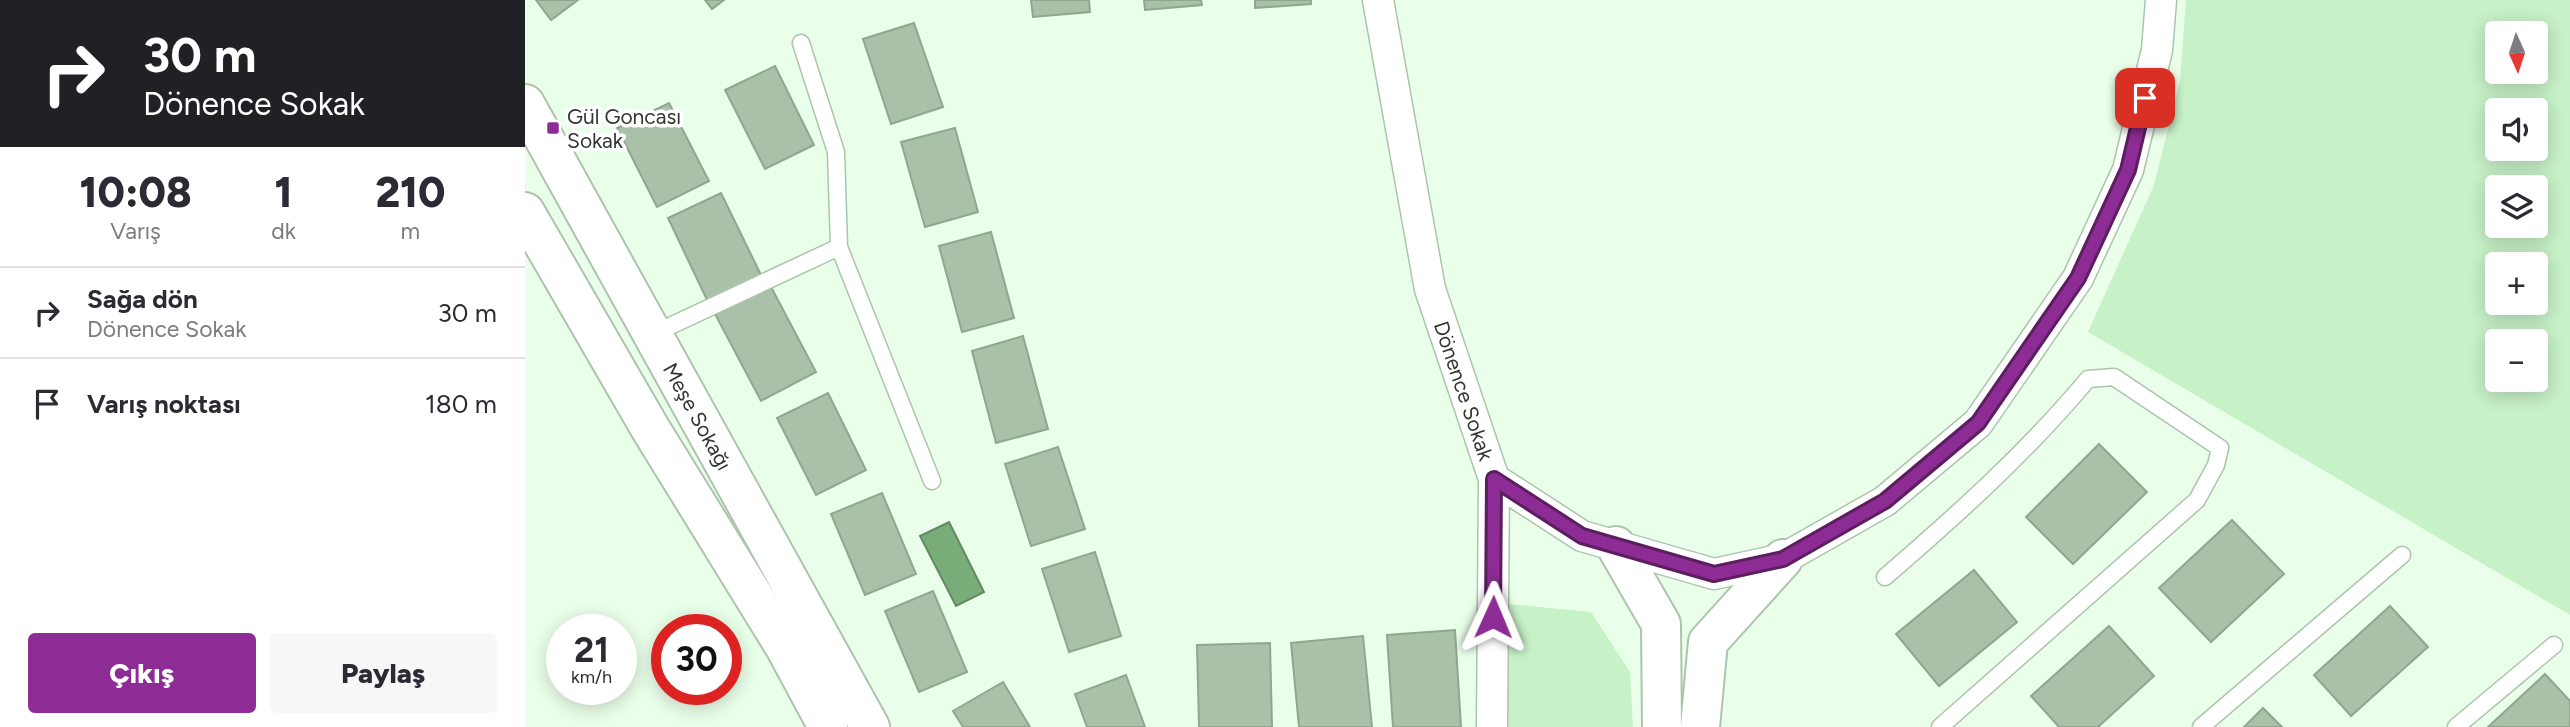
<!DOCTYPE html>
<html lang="tr">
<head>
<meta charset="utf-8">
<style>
	:root { --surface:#fff; --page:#f7f7f7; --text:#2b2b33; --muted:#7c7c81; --line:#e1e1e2; --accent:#8e2c95 }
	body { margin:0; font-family:Figtree,sans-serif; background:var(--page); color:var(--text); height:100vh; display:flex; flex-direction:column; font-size:26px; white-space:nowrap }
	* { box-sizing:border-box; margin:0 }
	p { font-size:23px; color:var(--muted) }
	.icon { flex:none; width:38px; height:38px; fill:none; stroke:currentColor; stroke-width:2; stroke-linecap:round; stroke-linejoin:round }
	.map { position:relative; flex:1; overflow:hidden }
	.details { display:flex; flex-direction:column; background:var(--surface); width:525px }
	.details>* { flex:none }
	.guide { background:#202124; color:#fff; overflow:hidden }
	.needle { width:46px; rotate:177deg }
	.controls { position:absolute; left:1960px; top:21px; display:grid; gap:14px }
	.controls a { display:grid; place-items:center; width:63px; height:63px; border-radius:7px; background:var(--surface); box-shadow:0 4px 18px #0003; font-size:35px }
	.speed { position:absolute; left:21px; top:614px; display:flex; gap:14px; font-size:35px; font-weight:700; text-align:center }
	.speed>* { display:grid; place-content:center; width:91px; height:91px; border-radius:50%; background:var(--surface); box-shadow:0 4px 18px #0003; line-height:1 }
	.speed small { font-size:18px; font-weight:400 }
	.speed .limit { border:10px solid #d22; background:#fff; color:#111 }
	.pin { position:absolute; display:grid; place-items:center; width:60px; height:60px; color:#fff; margin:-30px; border-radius:14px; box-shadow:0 4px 10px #0006 }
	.me { position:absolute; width:77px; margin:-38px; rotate:1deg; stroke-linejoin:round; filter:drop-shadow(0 0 5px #0008) }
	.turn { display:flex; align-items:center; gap:24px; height:147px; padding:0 28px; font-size:32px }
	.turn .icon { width:91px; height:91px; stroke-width:2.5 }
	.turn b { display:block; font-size:49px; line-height:60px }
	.eta { display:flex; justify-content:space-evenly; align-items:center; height:119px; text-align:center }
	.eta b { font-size:42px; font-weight:800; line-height:49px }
	.button { display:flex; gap:14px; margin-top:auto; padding:14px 28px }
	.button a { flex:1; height:80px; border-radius:7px; background:var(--accent); color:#fff; font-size:28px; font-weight:800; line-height:80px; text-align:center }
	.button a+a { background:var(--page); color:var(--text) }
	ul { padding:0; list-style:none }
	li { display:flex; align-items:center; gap:21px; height:91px; padding:0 28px; border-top:2px solid var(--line) }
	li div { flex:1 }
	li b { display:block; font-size:26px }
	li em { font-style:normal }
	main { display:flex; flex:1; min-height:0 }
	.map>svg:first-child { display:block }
</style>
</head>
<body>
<main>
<section class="details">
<div class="guide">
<div class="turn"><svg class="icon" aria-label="right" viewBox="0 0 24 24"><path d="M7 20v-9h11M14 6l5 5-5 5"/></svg><div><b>30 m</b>Dönence Sokak</div></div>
</div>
<div class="eta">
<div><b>10:08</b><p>Varış</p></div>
<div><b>1</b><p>dk</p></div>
<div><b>210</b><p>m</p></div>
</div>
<ul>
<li><svg class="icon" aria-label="right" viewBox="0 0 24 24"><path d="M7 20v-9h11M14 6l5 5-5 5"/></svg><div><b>Sağa dön</b><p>Dönence Sokak</p></div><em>30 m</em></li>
<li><svg class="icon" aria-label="arrive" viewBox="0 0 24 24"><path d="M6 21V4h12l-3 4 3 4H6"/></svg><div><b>Varış noktası</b></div><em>180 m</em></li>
</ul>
<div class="button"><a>Çıkış</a><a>Paylaş</a></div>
</section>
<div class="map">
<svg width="2045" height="727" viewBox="0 0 2045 727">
	<rect width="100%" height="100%" fill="#eaffea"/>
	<g fill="#c7f1c7" fill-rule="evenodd">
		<path d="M1661,0H2045V615L1563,332L1629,185L1655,81ZM1972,33H2011V72H1972ZM1972,110H2011V149H1972ZM1972,187H2011V226H1972ZM1972,264H2011V303H1972ZM1972,341H2011V380H1972Z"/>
		<path d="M982,604L1066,612L1105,672L1108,727H970Z"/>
	</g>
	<path fill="#78ad79" stroke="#628a62" stroke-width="2" d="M424,522L459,592L431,606L395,536Z"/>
	<g fill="#a9c1a9" stroke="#8fa68f" stroke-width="2">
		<path d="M11,0H53L26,20Z"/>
		<path d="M180,0H199L187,9Z"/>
		<path d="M506,0H564L565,12L508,17Z"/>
		<path d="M619,0H676L677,5L620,10Z"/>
		<path d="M730,0H786V4L730,8Z"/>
		<path d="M389,23L418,107L366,124L338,39Z"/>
		<path d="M250,66L289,145L240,169L200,90Z"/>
		<path d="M144,103L184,181L132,207L92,128Z"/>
		<path d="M430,128L453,212L400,227L376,142Z"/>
		<path d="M196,193L237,277L183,302L143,218Z"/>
		<path d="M466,232L489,318L437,332L414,246Z"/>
		<path d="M245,285L291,372L236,401L190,314Z"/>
		<path d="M498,336L523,429L471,443L447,351Z"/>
		<path d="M303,393L341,470L291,495L252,418Z"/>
		<path d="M1574,444L1622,492L1548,564L1501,517Z"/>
		<path d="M533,447L560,529L506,546L480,464Z"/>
		<path d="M357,493L391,574L340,595L306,514Z"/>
		<path d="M1707,520L1759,574L1686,642L1634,588Z"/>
		<path d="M570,552L596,636L544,652L517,569Z"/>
		<path d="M1449,570L1492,622L1414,686L1371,634Z"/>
		<path d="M408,591L442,672L394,692L360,611Z"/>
		<path d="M1865,606L1903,647L1826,716L1789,675Z"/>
		<path d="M1584,626L1629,676L1573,727H1534L1506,696Z"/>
		<path d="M930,630L936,727H868L862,635Z"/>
		<path d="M838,636L847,727H774L766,643Z"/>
		<path d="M745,643L747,727H674L672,645Z"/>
		<path d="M2020,674L2045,701V727H1963Z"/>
		<path d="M601,675L620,727H562L550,694Z"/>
		<path d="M478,682L505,727H438L428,711Z"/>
		<path d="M1738,708L1757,727H1719Z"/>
	</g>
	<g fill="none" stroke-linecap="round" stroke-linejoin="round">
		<defs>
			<g id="service">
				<path d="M276,43L311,152L314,247"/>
				<path d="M128,334L314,247L407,481"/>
				<path d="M1360,577C1432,515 1502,452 1563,379L1589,377L1695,448L1691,465L1672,500L1415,727"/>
				<path d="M1676,727L1877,555"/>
				<path d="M1931,727L2029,645"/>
			</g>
			<g id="minor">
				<path id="s1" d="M853,0L905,289L969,479L1057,536L1189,574L1258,559L1360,501L1453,423L1553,278L1603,170L1632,50L1636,0"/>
				<path d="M967,727L969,479"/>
			</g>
			<g id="tertiary">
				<path id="s2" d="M0,104L345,727"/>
				<path d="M0,212L125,428L260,647L303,727"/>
				<path d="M1091,546L1136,624L1137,727"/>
				<path d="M1175,727L1183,642L1258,559"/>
			</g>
		</defs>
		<use href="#service" stroke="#acc4ac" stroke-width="19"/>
		<use href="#minor" stroke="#acc4ac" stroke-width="33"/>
		<use href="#tertiary" stroke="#acc4ac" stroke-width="42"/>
		<use href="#service" stroke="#fff" stroke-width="16"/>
		<use href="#minor" stroke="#fff" stroke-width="30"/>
		<use href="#tertiary" stroke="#fff" stroke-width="38"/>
	</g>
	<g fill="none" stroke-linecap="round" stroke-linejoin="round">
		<defs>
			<path id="route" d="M968,617L969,479L1057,536L1189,574L1258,559L1360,501L1453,423L1553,278L1603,170L1620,98"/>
		</defs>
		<use href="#route" stroke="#5c1d61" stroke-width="18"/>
		<use href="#route" stroke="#8e2c95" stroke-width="12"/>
	</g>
	<rect fill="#8e2c95" stroke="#fff" stroke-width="2.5" x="21" y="121" width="14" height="14" rx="3.5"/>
	<g text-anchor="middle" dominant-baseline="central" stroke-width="7" stroke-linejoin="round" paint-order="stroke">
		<g font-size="21" fill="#2e382e" stroke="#fff" text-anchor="start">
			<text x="42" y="116">Gül Goncası<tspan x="42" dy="24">Sokak</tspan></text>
		</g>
		<g font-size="21" fill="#2e382e" stroke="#fff">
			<text stroke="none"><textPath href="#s1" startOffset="401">Dönence Sokak</textPath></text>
			<text stroke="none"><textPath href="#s2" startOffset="357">Meşe Sokağı</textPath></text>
		</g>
	</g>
</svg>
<div class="controls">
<a><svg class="needle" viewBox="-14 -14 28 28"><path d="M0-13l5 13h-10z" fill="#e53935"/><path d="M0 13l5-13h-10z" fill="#7c7c81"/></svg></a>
<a><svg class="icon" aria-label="sound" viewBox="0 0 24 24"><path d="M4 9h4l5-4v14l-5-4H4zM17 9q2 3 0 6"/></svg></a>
<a><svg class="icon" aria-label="layers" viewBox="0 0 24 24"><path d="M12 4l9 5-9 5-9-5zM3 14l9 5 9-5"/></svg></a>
<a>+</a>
<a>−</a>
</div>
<div class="speed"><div>21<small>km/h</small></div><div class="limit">30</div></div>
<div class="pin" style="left:1620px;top:98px;background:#d93025"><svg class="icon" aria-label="arrive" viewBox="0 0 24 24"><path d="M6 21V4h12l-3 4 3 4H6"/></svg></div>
<svg class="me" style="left:968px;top:617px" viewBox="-20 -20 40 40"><path d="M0-17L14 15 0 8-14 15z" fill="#8e2c95" stroke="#fff" stroke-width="4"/></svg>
</div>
</main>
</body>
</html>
